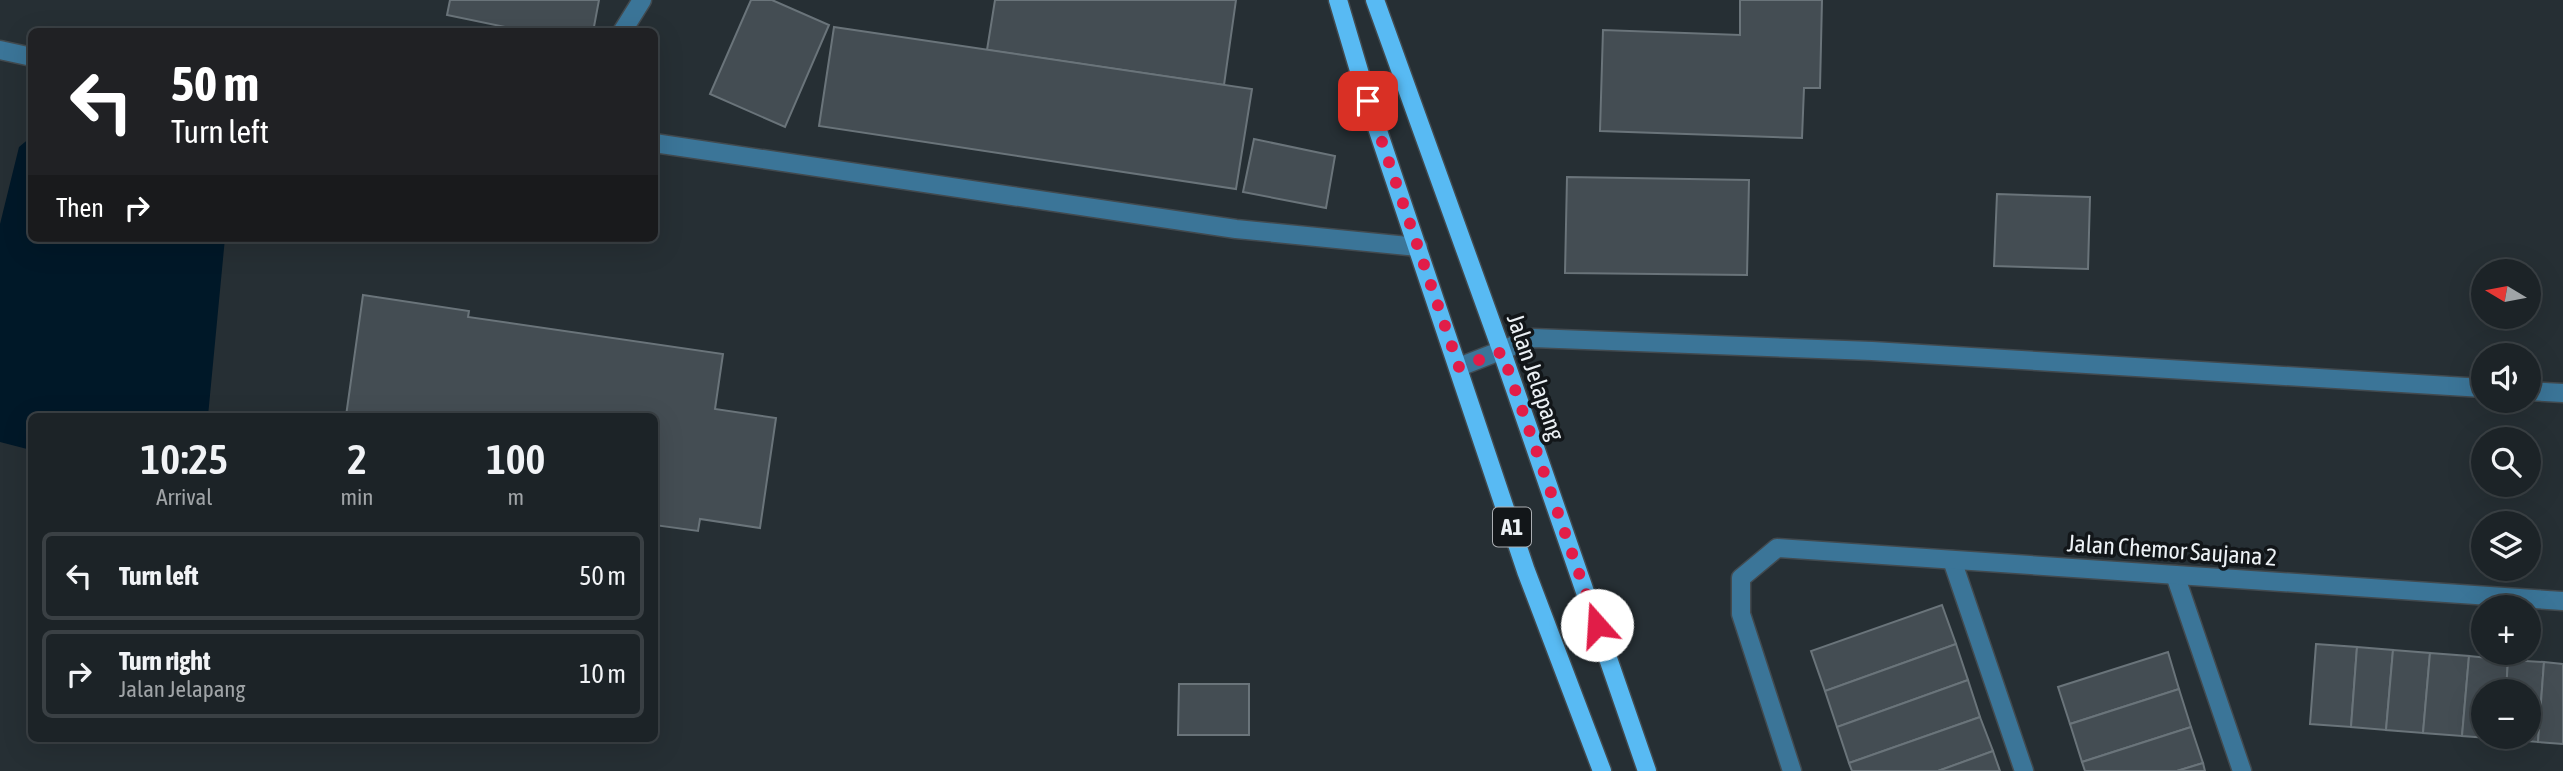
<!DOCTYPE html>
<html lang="en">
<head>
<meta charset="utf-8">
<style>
	:root { --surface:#1c2327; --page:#252b2f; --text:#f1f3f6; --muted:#a0a4a7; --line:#3a4044 }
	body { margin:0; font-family:"Asap Condensed",sans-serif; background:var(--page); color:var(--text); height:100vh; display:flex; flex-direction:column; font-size:26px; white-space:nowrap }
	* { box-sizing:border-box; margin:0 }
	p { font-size:23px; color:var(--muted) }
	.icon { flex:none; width:38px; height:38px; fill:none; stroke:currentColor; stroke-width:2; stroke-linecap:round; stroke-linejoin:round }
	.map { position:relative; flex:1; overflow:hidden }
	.panel { position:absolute; left:28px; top:413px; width:630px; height:329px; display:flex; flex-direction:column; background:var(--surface); border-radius:10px; box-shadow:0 7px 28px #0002,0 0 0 2px var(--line) }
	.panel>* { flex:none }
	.guide { position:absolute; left:28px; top:28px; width:630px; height:214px; border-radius:10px; box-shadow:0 7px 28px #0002,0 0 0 2px var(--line); background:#202124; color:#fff; overflow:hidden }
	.needle { width:46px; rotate:280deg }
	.buttons { position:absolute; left:2471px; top:259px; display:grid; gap:14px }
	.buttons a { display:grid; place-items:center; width:70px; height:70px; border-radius:50%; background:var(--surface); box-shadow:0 7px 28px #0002,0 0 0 2px var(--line); font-size:35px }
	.pin { position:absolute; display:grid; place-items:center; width:60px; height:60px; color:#fff; margin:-30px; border-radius:14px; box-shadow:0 4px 10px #0006 }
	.me { position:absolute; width:77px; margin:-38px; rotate:341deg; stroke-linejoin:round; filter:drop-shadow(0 0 5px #0008) }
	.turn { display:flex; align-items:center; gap:24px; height:147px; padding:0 28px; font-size:32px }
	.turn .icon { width:91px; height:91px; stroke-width:2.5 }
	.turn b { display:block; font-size:49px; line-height:60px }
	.then { display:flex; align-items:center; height:66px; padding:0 28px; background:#0003; gap:14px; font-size:26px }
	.eta { display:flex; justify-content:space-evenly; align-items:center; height:119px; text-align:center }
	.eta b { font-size:42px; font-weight:600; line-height:49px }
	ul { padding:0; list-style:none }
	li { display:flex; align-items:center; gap:21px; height:88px; margin:0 14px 10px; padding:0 14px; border:4px solid var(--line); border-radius:10px }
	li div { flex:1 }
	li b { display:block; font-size:26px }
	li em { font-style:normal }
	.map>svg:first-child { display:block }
</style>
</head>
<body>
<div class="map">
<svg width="2563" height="771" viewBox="0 0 2563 771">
	<rect width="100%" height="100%" fill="#262f34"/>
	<path fill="#001828" d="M31,137L32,238H225L208,416H32L31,450L0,442V224L19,147Z"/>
	<g fill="#444d53" stroke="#6a747a" stroke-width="2">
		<path d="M450,0H599L593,32H529L447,15Z"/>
		<path d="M751,0H772L829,25L785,127L710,94Z"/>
		<path d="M995,0H1236L1224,85L987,50Z"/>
		<path d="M1740,0H1822L1820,88H1804L1802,138L1600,131L1603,30L1740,35Z"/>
		<path d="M834,27L1252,89L1236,189L819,126Z"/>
		<path d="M1254,139L1335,156L1326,208L1243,192Z"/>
		<path d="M1567,177L1749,180L1747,275L1565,273Z"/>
		<path d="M1997,194L2090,197L2088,269L1994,266Z"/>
		<path d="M363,295L469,311L468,317L723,354L715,409L776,418L760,528L700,519L698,531L654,525V416H346Z"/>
		<path d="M1942,605L1956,644L1825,691L1811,651Z"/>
		<path d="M1956,644L1968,680L1837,727L1825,691Z"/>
		<path d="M2316,644L2357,647L2351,727L2310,724Z"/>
		<path d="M2357,647L2393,650L2386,730L2351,727Z"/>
		<path d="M2393,650L2430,653L2423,733L2386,730Z"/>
		<path d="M2168,652L2179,689L2070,724L2058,687Z"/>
		<path d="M2430,653L2469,656L2462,736L2423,733Z"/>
		<path d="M2469,656L2508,660L2506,691H2483V737H2502V739L2462,736Z"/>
		<path d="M2508,660L2544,662L2538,742L2502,739V737H2529V691H2506Z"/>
		<path d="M2544,662L2563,664V744L2538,742Z"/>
		<path d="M1968,680L1980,717L1849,763L1837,727Z"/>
		<path d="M1179,684H1249V735H1178Z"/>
		<path d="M2179,689L2191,727L2082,762L2070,724Z"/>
		<path d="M1980,717L1993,751L1938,771H1852L1849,763Z"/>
		<path d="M2191,727L2203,763L2177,771H2085L2082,762Z"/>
		<path d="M1993,751L2000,771H1938Z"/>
		<path d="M2203,763L2205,771H2177Z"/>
	</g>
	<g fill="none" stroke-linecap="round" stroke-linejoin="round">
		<defs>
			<g id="lane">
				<path d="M622,32L642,0"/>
				<path d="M0,50L32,57"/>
				<path d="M654,143L1236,229L1418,247"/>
			</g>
			<g id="street">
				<path d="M1459,367L1533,338L1872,351L2483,388"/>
				<path d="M2529,391L2563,393"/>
				<path d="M1952,560L2024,771"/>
				<path d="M2175,575L2242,771"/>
				<path d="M1792,771L1741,614V578L1777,548L2563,601"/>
			</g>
			<g id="primary">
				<path d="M1338,0L1368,101L1526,571L1602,771"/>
				<path d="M1375,0L1502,352L1647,771"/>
			</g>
		</defs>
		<use href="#lane" stroke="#424a4f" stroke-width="21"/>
		<use href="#street" stroke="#424a4f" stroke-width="21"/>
		<use href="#primary" stroke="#424a4f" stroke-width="21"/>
		<use href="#lane" stroke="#3b7598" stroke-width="18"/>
		<use href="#street" stroke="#3b7598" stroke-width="18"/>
		<use href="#primary" stroke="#58baf3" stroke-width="18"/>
	</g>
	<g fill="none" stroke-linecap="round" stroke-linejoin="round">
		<path stroke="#e11d48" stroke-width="12" stroke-dasharray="0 21.6" d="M1368,101L1459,367L1502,352L1597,625"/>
	</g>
	<g text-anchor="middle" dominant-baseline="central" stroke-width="7" stroke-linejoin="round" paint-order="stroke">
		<rect fill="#121619" stroke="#abafb3" stroke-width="2" x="1493" y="507.5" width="38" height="39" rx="5"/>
		<g font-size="23" font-weight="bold" fill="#ecf1f5">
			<text x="1512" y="527">A1</text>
		</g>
		<g font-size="24" fill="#ecf1f5" stroke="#121619">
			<text transform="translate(1536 377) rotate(71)">Jalan Jelapang</text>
			<text transform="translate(2172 550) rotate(4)">Jalan Chemor Saujana 2</text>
		</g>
	</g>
</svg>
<div class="buttons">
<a><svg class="needle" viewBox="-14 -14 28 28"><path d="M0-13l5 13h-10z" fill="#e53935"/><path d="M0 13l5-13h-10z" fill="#a0a4a7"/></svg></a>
<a><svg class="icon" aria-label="sound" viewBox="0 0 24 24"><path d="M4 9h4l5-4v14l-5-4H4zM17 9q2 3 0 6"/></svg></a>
<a><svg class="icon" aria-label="search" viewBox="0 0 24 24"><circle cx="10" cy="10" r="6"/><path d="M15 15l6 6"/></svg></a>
<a><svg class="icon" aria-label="layers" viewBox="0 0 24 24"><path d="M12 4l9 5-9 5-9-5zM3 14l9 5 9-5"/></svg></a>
<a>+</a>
<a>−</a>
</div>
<div class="pin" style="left:1368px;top:101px;background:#d93025"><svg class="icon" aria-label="arrive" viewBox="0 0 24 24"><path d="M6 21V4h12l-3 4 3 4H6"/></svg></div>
<svg class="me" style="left:1597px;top:625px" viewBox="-20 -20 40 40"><circle r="19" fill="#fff"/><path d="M0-13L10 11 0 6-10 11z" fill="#e11d48"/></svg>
<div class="guide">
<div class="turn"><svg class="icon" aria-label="left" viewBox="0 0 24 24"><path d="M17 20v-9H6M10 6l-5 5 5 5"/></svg><div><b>50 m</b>Turn left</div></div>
<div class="then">Then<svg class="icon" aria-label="right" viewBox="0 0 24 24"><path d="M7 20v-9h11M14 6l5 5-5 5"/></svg></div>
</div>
<section class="panel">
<div class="eta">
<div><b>10:25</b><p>Arrival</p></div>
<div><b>2</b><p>min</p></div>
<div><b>100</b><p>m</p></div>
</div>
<ul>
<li><svg class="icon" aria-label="left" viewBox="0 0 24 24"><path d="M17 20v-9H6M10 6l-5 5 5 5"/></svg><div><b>Turn left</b></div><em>50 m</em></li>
<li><svg class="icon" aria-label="right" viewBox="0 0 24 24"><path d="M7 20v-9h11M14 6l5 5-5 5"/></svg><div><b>Turn right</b><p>Jalan Jelapang</p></div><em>10 m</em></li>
</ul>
</section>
</div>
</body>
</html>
